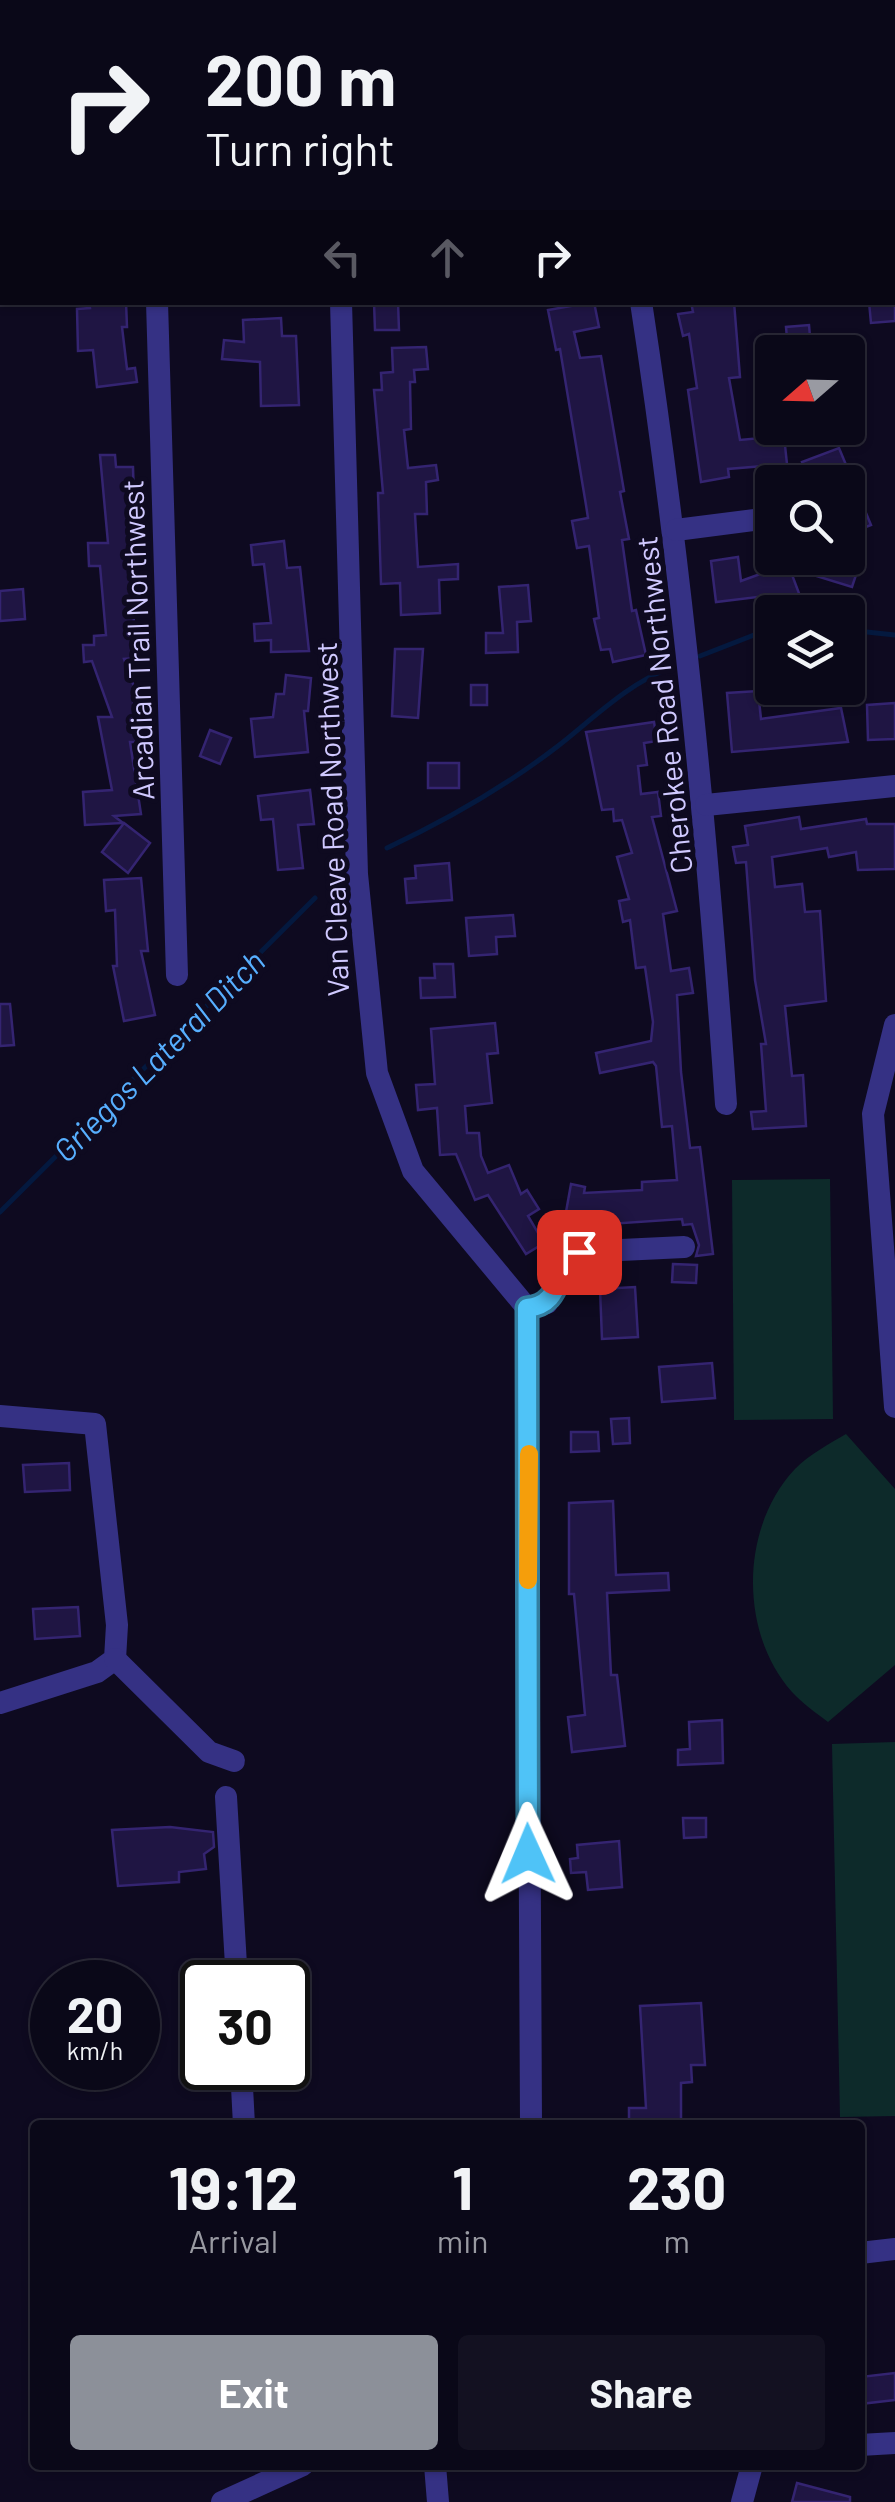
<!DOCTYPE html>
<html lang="en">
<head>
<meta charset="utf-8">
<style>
	:root { --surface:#0a0818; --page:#131121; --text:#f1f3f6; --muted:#999aa2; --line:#2a2937; --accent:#8c9099 }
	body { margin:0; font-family:Barlow,sans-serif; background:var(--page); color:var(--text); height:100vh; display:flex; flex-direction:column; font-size:38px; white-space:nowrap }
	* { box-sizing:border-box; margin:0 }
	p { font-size:32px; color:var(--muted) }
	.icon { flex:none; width:55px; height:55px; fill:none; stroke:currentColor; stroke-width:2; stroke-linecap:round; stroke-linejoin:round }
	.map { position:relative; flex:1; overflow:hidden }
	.sheet { position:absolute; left:30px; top:2120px; width:835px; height:350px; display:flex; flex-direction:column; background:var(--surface); border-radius:10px; box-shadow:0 2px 8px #0004,0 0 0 2px var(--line) }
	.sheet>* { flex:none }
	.top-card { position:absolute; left:0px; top:0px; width:895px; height:305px; box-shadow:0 2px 8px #0004,0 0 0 2px var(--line); background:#0a0818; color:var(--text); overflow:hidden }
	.needle { width:65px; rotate:250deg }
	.controls { position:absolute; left:755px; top:335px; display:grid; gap:20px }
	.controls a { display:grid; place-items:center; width:110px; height:110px; border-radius:10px; background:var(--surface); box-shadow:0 2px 8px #0004,0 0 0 2px var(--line); font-size:50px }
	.speed { position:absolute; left:30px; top:1960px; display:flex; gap:20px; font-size:50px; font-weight:700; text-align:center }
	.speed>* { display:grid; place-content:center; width:130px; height:130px; border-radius:50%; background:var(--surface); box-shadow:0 2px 8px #0004,0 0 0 2px var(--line); line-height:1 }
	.speed small { font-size:25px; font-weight:400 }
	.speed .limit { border:5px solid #111; border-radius:15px; background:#fff; color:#111 }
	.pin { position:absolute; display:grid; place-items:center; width:85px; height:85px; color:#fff; margin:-42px; border-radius:20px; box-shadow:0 5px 15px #0006 }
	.me { position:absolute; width:110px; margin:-55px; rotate:359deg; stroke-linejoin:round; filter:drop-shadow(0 0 8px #0008) }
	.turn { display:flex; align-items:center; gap:35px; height:210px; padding:0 40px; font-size:45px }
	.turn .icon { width:130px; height:130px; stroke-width:2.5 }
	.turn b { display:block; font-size:70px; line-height:85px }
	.lanes { display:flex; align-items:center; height:95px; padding:0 40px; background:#0003; justify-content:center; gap:50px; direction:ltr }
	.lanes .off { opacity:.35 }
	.eta { display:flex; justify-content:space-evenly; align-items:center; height:170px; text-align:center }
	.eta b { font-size:60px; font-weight:700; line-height:70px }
	.action { display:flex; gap:20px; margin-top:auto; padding:20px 40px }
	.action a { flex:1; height:115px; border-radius:10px; background:var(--accent); color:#fff; font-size:40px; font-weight:700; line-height:115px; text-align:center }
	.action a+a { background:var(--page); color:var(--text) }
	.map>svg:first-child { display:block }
</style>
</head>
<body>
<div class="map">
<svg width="895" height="2502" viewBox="0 0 895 2502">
	<rect width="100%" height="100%" fill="#0e0a20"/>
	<g fill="#0d2a2a">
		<path d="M830,1179L833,1419L734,1420L732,1180Z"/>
		<path d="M846,1434L895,1489V1665L828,1722C816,1713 802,1703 792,1692C739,1633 740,1527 795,1469C810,1454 829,1444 846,1434Z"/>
		<path d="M895,1742V2116L840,2117L832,1744Z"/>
	</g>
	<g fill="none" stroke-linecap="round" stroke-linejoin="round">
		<g stroke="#04193f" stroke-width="5">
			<path d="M848,630L895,635"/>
			<path d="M700,656L772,628"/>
			<path d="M387,848C447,820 506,786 558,746C595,717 627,684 672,667"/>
			<path d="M0,1212L315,898"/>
		</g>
	</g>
	<g fill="#1f1543" stroke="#342471" stroke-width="2.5">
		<path d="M89,302H126L127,327H122L127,369L135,368L137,382L97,387L93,350L78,351L77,309L90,308Z"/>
		<path d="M374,302H398L399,330H375Z"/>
		<path d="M594,302L599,327L574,332L580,358L601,356L624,491L620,492L629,539L622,540L632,611L636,610L646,655L613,662L610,649L601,650L594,619L599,618L589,546L577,548L572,521L588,518L586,505L560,349L556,350L548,310Z"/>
		<path d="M691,302H734L740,377L729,378L740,440L784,436L787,464L728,469L729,477L701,482L688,390L697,388L689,334L683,336L678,314L693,312Z"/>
		<path d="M869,302H895V321L871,323Z"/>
		<path d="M281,318L282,336H296L299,405L261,406L260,362L222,359L224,340L244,342L243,320Z"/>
		<path d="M809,325L811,348L788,350L786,327Z"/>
		<path d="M426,347L428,369L414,370L415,382H410L411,429L404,430L408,468L436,465L438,480L426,482L427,514H415L418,567L458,564V579L439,580L440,613L401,615L400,583L381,584L378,493H383L374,390H382L381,373L393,372L392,348Z"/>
		<path d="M839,448L871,525L848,534V482H809L802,462Z"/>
		<path d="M100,455H115L116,467H133L135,533L129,534V576L138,658L124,659L137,695L133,696L136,742H130L141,814L114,816L123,823L85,825L83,792L112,790L98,717H112L92,661L84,662L83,645H94V636L106,635L100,566H89L88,543H108Z"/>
		<path d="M284,541L287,568L300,567L309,651L271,652V640L255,641L254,624L271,623L264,564L253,565L251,545Z"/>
		<path d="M738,557L741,581L788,564L800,596L761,610L757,597L716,602L711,561Z"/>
		<path d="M819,558H846L845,562L859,566L852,587L813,575Z"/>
		<path d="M528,585L531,621L517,622L518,652L486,653V633H503L499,587Z"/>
		<path d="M23,589L25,619L0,621V591Z"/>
		<path d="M395,649H423L418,718L392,716Z"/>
		<path d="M286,675L311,678L308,711H304L308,752L255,757L251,719L273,717L276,694H284Z"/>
		<rect x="471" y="685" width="16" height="20"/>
		<path d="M758,691L761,719L841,708L848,742L732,752L727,693Z"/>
		<path d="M895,703V739L868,740L867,705Z"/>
		<path d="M654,722L657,741L644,743L647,765L638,766L641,794L658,792L661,816L652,817L677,911L663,914L671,971L689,968L693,993L677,995L681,1072L690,1148L700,1147L713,1254L696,1256L699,1245L692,1224L683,1225L682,1219L594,1225L593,1217L566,1212L571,1184L585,1187L584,1193L642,1190V1182L677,1180L672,1126L662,1127L656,1066L653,1062L600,1073L596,1053L651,1041L653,1022L645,967L636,968L630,920L623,922L619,901L629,899L617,857L632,853L622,820L614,821L613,809L602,810L586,732Z"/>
		<path d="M210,730L231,738L220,764L200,756Z"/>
		<rect x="428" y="763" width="31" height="25"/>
		<path d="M310,790L314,824L298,825L303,868L278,870L273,819L261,820L258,796Z"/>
		<path d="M799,817L801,829L866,819L867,824H895V869L858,870L856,852L829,857L827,848L772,857L775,887L802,884L805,912L820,911L826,1001L785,1006L792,1076L803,1075L806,1126L753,1129L751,1112L766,1111L761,1044H766L755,980L746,862L736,863L733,847L748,845L745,826Z"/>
		<path d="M124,823L150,843L128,873L102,852Z"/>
		<path d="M449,863L452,900L407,903L405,879L416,878L415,866Z"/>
		<path d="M141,878L148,951H141L155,1015L124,1021L113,966H117L115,910L106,911L104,880Z"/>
		<path d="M513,915L515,936L496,937L497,954L469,956L466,918Z"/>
		<path d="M434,964H453L455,997L421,998L420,978H435Z"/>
		<path d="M0,1004H10L14,1045L0,1046Z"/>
		<path d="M495,1023L498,1053L487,1054L492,1103L465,1106L467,1133H479L481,1156L488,1173L509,1165L521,1194L527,1190L539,1209L528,1216L544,1243L526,1254L488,1195L475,1200L456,1154L440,1155L437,1108L418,1110L416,1085L435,1084L431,1029Z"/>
		<path d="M673,1264L697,1265L696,1283L672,1282Z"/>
		<path d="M635,1287L638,1337L602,1339L600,1289Z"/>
		<path d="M712,1363L715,1398L662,1402L659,1367Z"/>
		<path d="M629,1418L630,1443L613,1444L611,1419Z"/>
		<path d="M571,1432H598L599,1451L571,1452Z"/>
		<path d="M69,1463L70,1490L25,1492L23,1465Z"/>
		<path d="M613,1501L616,1575L668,1573L669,1590L607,1593L611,1675H617L625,1746L572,1752L568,1717L585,1715L574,1594H569V1503Z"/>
		<path d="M78,1607L80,1636L35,1639L33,1609Z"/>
		<path d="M722,1720L723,1763L678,1765V1750L690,1749L689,1722Z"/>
		<path d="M683,1818H706V1837L684,1838Z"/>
		<path d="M170,1827L213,1832L214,1847L204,1854L206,1869L179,1872V1882L118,1886L112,1830Z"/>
		<path d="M619,1841L622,1887L588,1890L586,1872L571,1873L570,1859L578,1858L577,1845Z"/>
		<path d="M701,2003L705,2065H691L692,2082L681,2083V2125H629V2108H646L640,2006Z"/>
		<path d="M895,2373V2400L860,2404V2377Z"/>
		<path d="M797,2483L850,2497V2502H792Z"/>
	</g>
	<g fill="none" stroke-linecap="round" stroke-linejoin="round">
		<g stroke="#353184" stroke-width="22">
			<path d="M26,0V2"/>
			<path d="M406,0L407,2"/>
			<path d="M510,0L511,2"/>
			<path d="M581,0V2"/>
			<path d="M809,0L810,2"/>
			<path d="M219,2L220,0"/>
			<path d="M882,2L895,1"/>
			<path d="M0,132H2"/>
			<path d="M157,302L177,975"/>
			<path d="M341,302L357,874L377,1073L413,1171L527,1308L531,2125"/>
			<path d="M641,302C682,570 707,834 726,1104"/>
			<path d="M676,530L770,518"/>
			<path d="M706,805L895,786"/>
			<path d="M895,1025L873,1114L895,1407"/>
			<path d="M527,1308L547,1303L571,1256L579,1252L684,1247"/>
			<path d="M0,1416L95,1424L117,1625L115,1659L97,1672L0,1703"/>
			<path d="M115,1659L209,1752L234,1761"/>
			<path d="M226,1797L237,1982"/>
			<path d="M241,2068L244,2125"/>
			<path d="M860,2253L895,2249"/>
			<path d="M860,2445L895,2443"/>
			<path d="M435,2465L438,2502"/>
			<path d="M222,2502L303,2465"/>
			<path d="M742,2502L752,2465"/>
		</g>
	</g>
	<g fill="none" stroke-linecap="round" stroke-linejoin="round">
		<defs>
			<path id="route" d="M528,1854L527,1308C565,1304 553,1267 579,1252"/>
		</defs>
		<use href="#route" stroke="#337fa1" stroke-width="25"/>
		<use href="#route" stroke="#4fc3f7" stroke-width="18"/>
		<path stroke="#f59e0b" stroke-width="18" d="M528,1580L529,1454"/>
	</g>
	<g text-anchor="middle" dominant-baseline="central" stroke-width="10" stroke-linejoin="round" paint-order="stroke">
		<g font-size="30" fill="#d0c9ff" stroke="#0e0a20">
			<text transform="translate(137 640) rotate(-92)">Arcadian Trail Northwest</text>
			<text transform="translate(663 705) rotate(-96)">Cherokee Road Northwest</text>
			<text transform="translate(331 819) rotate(-92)">Van Cleave Road Northwest</text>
		</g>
		<g font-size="32" font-style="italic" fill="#57afff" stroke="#0e0a20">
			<text transform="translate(158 1055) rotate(-45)">Griegos Lateral Ditch</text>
		</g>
	</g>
</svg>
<div class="controls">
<a><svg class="needle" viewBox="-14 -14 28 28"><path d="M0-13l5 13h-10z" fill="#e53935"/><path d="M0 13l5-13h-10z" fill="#999aa2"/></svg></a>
<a><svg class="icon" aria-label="search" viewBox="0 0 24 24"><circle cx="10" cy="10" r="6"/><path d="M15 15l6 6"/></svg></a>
<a><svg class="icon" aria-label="layers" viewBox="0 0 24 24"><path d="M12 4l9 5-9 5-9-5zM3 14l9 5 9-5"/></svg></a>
</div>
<div class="speed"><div>20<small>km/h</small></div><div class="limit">30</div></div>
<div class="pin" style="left:579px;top:1252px;background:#d93025"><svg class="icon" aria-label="arrive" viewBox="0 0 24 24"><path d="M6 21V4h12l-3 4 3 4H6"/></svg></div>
<svg class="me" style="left:528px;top:1854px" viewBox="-20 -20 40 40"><path d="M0-17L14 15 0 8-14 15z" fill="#4fc3f7" stroke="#fff" stroke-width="4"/></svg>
<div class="top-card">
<div class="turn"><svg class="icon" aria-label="right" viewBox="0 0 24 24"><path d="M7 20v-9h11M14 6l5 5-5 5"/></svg><div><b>200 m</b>Turn right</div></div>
<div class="lanes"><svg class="icon off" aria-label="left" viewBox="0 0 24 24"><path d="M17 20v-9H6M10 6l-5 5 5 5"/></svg><svg class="icon off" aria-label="ahead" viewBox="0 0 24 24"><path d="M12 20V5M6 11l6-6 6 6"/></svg><svg class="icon" aria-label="right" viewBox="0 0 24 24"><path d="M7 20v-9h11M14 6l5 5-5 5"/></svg></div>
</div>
<section class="sheet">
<div class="eta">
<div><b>19:12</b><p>Arrival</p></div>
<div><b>1</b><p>min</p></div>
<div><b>230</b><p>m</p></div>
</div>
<div class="action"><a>Exit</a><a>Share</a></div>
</section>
</div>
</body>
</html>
